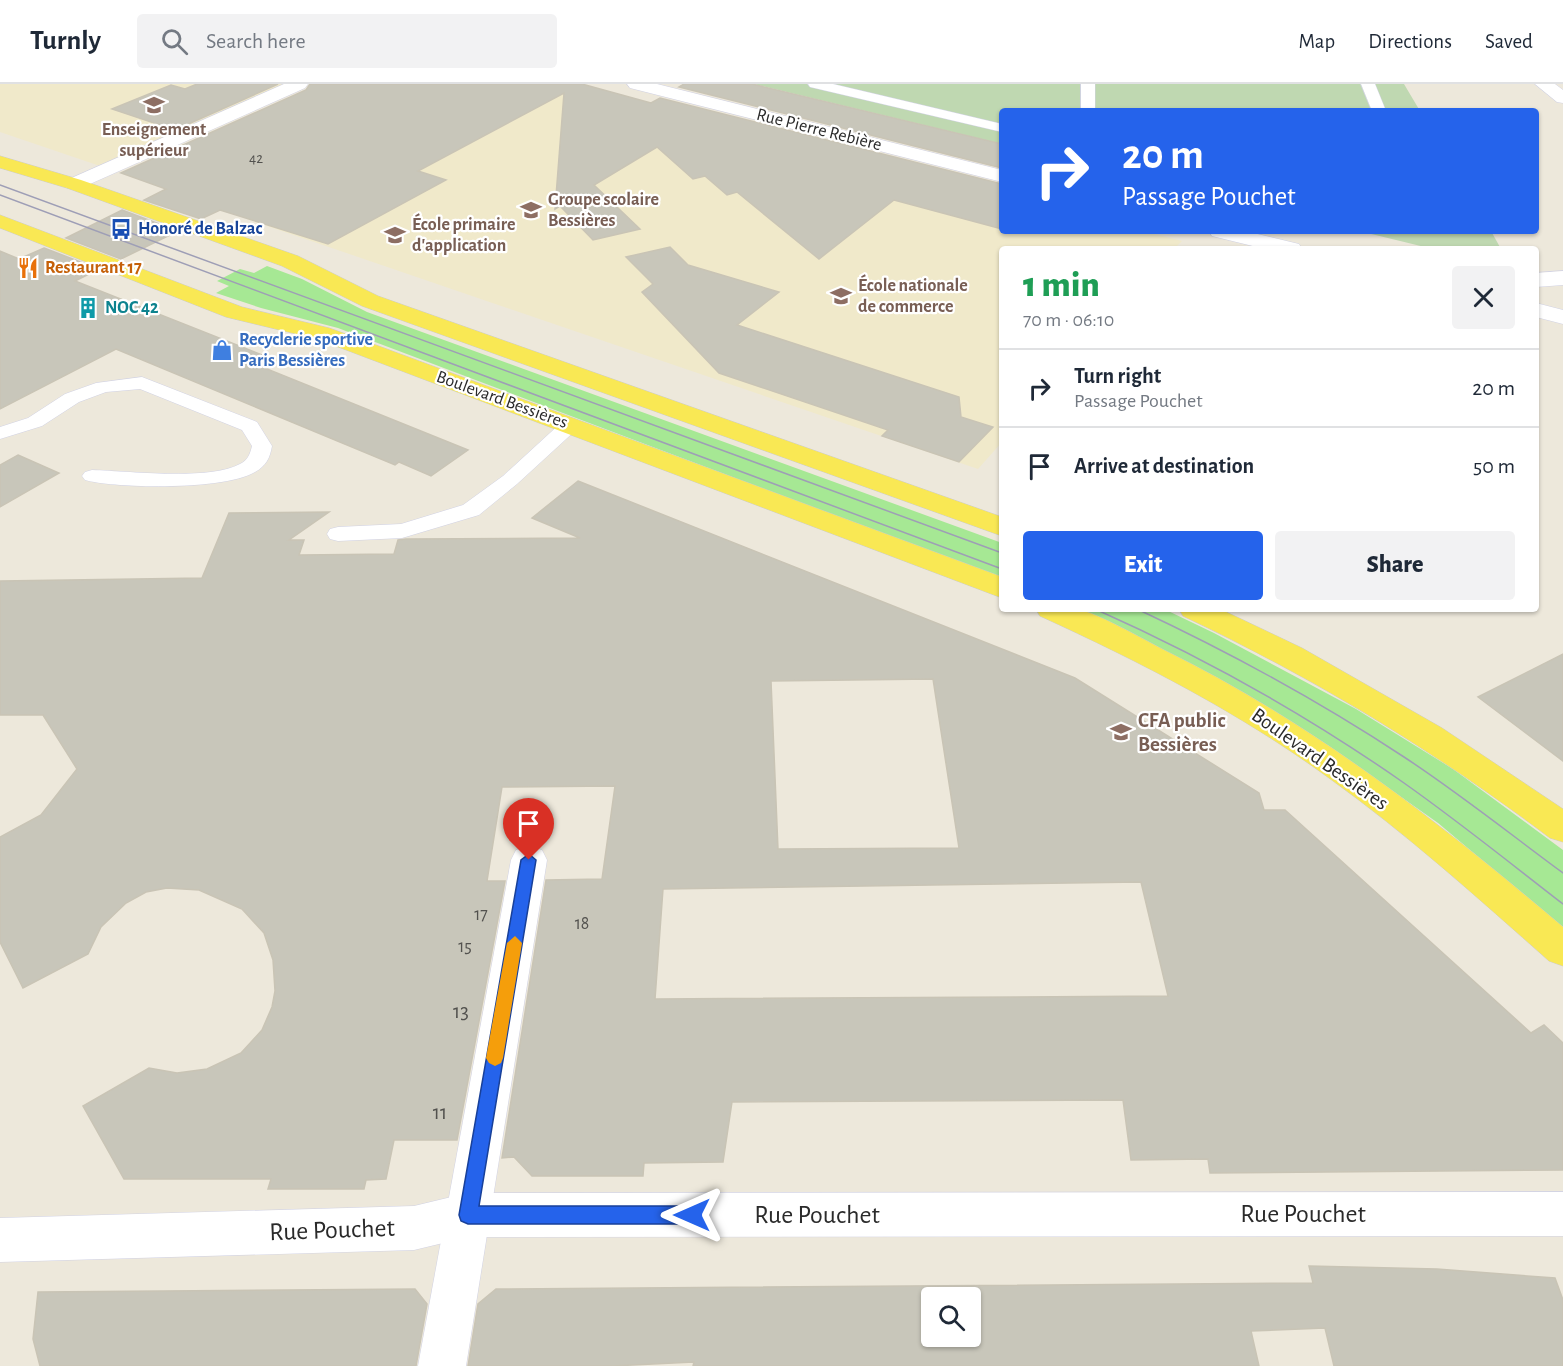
<!DOCTYPE html>
<html lang="en">
<head>
<meta charset="utf-8">
<style>
	:root { --surface:#fff; --page:#f2f2f3; --text:#1f2937; --muted:#747a83; --line:#e0e1e3; --accent:#2563eb }
	body { margin:0; font-family:"Alegreya Sans",sans-serif; background:var(--page); color:var(--text); height:100vh; display:flex; flex-direction:column; font-size:22px; white-space:nowrap }
	* { box-sizing:border-box; margin:0 }
	p { font-size:20px; color:var(--muted) }
	.icon { flex:none; width:33px; height:33px; fill:none; stroke:currentColor; stroke-width:2; stroke-linecap:round; stroke-linejoin:round }
	.map { position:relative; flex:1; overflow:hidden }
	.drawer { position:absolute; left:999px; top:162px; width:540px; height:366px; display:flex; flex-direction:column; background:var(--surface); border-radius:6px; box-shadow:0 2px 4px #0004 }
	.drawer>* { flex:none }
	.top-card { position:absolute; left:999px; top:24px; width:540px; height:126px; border-radius:6px; box-shadow:0 2px 4px #0004; background:#2563eb; color:#fff; overflow:hidden }
	.fabs { position:absolute; left:921px; top:1203px; display:grid; gap:12px }
	.fabs a { display:grid; place-items:center; width:60px; height:60px; border-radius:6px; background:var(--surface); box-shadow:0 2px 4px #0004; font-size:30px }
	.pin { position:absolute; display:grid; place-items:center; width:51px; height:51px; color:#fff; margin:-62px -26px; border-radius:50% 50% 50% 0; rotate:-45deg; box-shadow:0 0 6px #0007 }
	.pin .icon { rotate:45deg }
	.me { position:absolute; width:66px; margin:-33px; rotate:270deg; stroke-linejoin:round; filter:drop-shadow(0 0 4px #0008) }
	.turn { display:flex; align-items:center; gap:21px; height:126px; padding:0 24px; font-size:27px }
	.turn .icon { width:78px; height:78px; stroke-width:2.5 }
	.turn b { display:block; font-size:42px; line-height:51px }
	.round { display:grid; place-items:center; flex:none; width:63px; height:63px; border-radius:6px; background:var(--page) }
	.head { display:flex; align-items:center; justify-content:space-between; height:102px; padding:0 24px }
	h1 { font-size:36px; font-weight:800; line-height:45px; color:#1e9e55 }
	.primary-button { display:flex; gap:12px; margin-top:auto; padding:12px 24px }
	.primary-button a { flex:1; height:69px; border-radius:6px; background:var(--accent); color:#fff; font-size:24px; font-weight:800; line-height:69px; text-align:center }
	.primary-button a+a { background:var(--page); color:var(--text) }
	ul { padding:0; list-style:none }
	li { display:flex; align-items:center; gap:18px; height:78px; padding:0 24px; border-top:2px solid var(--line) }
	li div { flex:1 }
	li b { display:block; font-size:22px }
	li em { font-style:normal }
	header { display:flex; align-items:center; gap:36px; box-sizing:border-box; height:84px; padding:0 30px; background:var(--surface); border-bottom:2px solid var(--line) }
	header strong { font-size:28px }
	nav { display:flex; gap:33px; margin-inline-start:auto; font-size:21px }
	.search { width:420px; height:54px; background:var(--page); display:flex; align-items:center; gap:15px; box-sizing:border-box; padding:0 21px; border-radius:6px; color:var(--muted); font-size:22px }
	.map>svg:first-child { display:block }
</style>
</head>
<body>
<header>
<strong>Turnly</strong>
<div class="search"><svg class="icon" aria-label="search" viewBox="0 0 24 24"><circle cx="10" cy="10" r="6"/><path d="M15 15l6 6"/></svg>Search here</div>
<nav><a>Map</a><a>Directions</a><a>Saved</a></nav>
</header>
<div class="map">
<svg width="1563" height="1282" viewBox="0 0 1563 1282">
	<rect width="100%" height="100%" fill="#ede8db"/>
	<g fill="#f0e9ca">
		<path d="M0,0H286L100,82L0,48Z"/>
		<path d="M576,0L1002,110V147H1143L1182,157L1174,165H1002V358L978,385L247,135L314,102Z"/>
	</g>
	<g fill="#a6e894">
		<path d="M267,182L302,195L367,228L1002,459V495L338,244L261,224L216,209L229,202L217,197L240,185L254,189Z"/>
		<path d="M1075,525H1164L1214,549L1356,625L1453,685L1563,766V844L1438,739L1329,662Z"/>
	</g>
	<g fill="#bfd8b1">
		<path d="M754,0H1404L1420,27H1002V60Z"/>
		<path d="M1359,147H1491L1501,165H1433Z"/>
	</g>
	<g fill="#c8c6ba" stroke="#c9c4b5" stroke-width="1.5" fill-rule="evenodd">
		<path d="M197,0H278L175,46L112,25L171,1L185,5Z"/>
		<path d="M310,0H582L651,19L660,14L1002,100V145L894,116L819,175L737,108L727,111L705,92L693,95L657,63L594,101L640,145L593,156L560,122L555,125L564,9L418,87L446,96L328,160L220,126L201,135L144,116L166,105L121,89L306,6Z"/>
		<path d="M684,0H752L1002,60V84L679,3Z"/>
		<path d="M122,126L178,147L121,175L66,154Z"/>
		<path d="M670,163L688,181L779,208L737,241L959,313L961,333L993,343L959,378L882,352L888,346L719,289L642,208L653,200L626,173Z"/>
		<path d="M44,164L99,185L75,197L275,276L262,283L468,366L431,392L399,378L395,381L116,265L0,325V167L19,175Z"/>
		<path d="M18,371L59,389L0,423V381Z"/>
		<path d="M578,397L1075,594L1259,709L1264,726H1285L1531,949L1544,941L1563,959V1086L1210,1089L1208,1075L1131,1076L1123,1016L732,1018L723,1078L644,1079L643,1092H532L514,1073L502,1074L546,796L602,795L615,702L502,703L487,797H505L457,1056H394L386,1095L366,1096L364,1105H268L271,1095H124L83,1022L149,984L177,989L207,985L241,969L262,946L272,923L275,907L273,876L264,849L242,825L199,806L167,804L146,808L126,819L101,843L88,870L23,904L0,858V753L41,731L77,685L43,631H0V497L202,494L229,429L329,428L289,456H304L299,471L394,470L398,456L406,455L580,454L532,434ZM933,595L959,764L778,765L771,597ZM1141,798L1168,912L655,915L663,805Z"/>
		<path d="M1563,570V677L1478,613Z"/>
		<path d="M1309,1182L1437,1185L1555,1194L1563,1216V1282H1334L1325,1244L1251,1247L1259,1282H693L694,1278L612,1282H468L478,1220L496,1205L1313,1199ZM932,1214H970V1252H932Z"/>
		<path d="M415,1205L427,1220L416,1282H40L33,1255L38,1208Z"/>
	</g>
	<g fill="none" stroke-linecap="round" stroke-linejoin="round">
		<defs>
			<g id="lane">
				<path d="M808,0H833L1002,40V48L810,3Z"/>
				<rect x="1081" y="0" width="14" height="27"/>
				<path d="M1361,0H1375L1386,27H1372Z"/>
				<path d="M142,293L257,338L272,362C270,374 266,382 255,388C226,406 118,405 85,396L82,392L85,388L92,386C128,387 209,397 240,380C248,376 250,370 252,362L242,346L140,305L106,308L79,318L42,342L0,355V343L28,334L65,310L96,299Z"/>
				<path d="M570,335L577,337L580,341L577,345L517,400L479,431L402,454L338,457L330,455L327,450L330,445L338,443L401,440L463,421L503,392L563,337Z"/>
			</g>
			<g id="street">
				<path d="M284,0H308L305,4L81,104H67L64,100L67,96Z"/>
				<path d="M627,0H657L1002,86V98L630,4Z"/>
				<path d="M1209,147H1245L1299,160L1302,165H1265L1212,152Z"/>
				<path d="M1563,187V201L1536,203V189Z"/>
				<path d="M1536,219L1563,226V240L1536,233Z"/>
				<path d="M529,762L542,766L547,776L466,1282H418L511,776L516,766Z"/>
			</g>
			<g id="secondary">
				<path d="M1535,0H1555L1563,6V19L1557,18Z"/>
				<path d="M1563,1108V1152L468,1153L414,1166L0,1178V1134L414,1122L468,1109Z"/>
			</g>
			<g id="primary">
				<path d="M0,72L81,96L298,172L378,212L1002,433V452L362,222L282,182L67,104L0,84Z"/>
				<path d="M0,131L242,223L329,244L357,254L1002,493V514L341,264L313,254L226,233L0,144Z"/>
				<path d="M1036,525C1049,525 1064,523 1077,525C1097,529 1143,555 1164,566C1311,638 1438,737 1563,843V882L1549,877C1478,814 1407,750 1329,694C1240,629 1141,578 1040,532Z"/>
				<path d="M1179,525H1220L1302,564L1442,644L1563,725V758L1550,754C1435,667 1314,594 1183,532Z"/>
			</g>
		</defs>
		<use href="#lane" stroke="#d1d2e4" stroke-width="1"/>
		<use href="#street" stroke="#d1d2e4" stroke-width="1"/>
		<use href="#secondary" stroke="#d1d2e4" stroke-width="1"/>
		<use href="#primary" stroke="#ccc" stroke-width="1"/>
		<use href="#lane" fill="#fff" fill-rule="evenodd"/>
		<use href="#street" fill="#fff" fill-rule="evenodd"/>
		<use href="#secondary" fill="#fff" fill-rule="evenodd"/>
		<use href="#primary" fill="#f9e854" fill-rule="evenodd"/>
		<g stroke="#9e9eb6" stroke-width="1.5">
			<path d="M0,101L1002,469"/>
			<path d="M0,111L1002,485"/>
			<path d="M1095,525C1203,573 1307,631 1404,699C1458,737 1510,779 1563,820"/>
			<path d="M1137,525C1229,568 1319,617 1404,673C1459,709 1510,750 1563,789"/>
		</g>
	</g>
	<path fill="#2563eb" stroke="#184099" stroke-width="1.5" d="M529,770L536,776L479,1122H692L698,1124L701,1131L698,1137L692,1140H468L461,1137L459,1131L521,776Z"/>
	<path fill="#f59e0b" d="M515,852L522,859L503,974L501,979L495,982L489,979L486,974L507,859Z"/>
	<defs>
		<symbol id="university-bare" viewBox="-9 -9 18 18"><path d="M0-5L7-2L0 1L-7-2ZM-4 1L0 2.5L4 1V4Q0 6-4 4Z" fill="#8d6e63" stroke="#fff" stroke-width="2.5" paint-order="stroke"/></symbol>
		<symbol id="school-bare" viewBox="-9 -9 18 18"><path d="M0-5L7-2L0 1L-7-2ZM-4 1L0 2.5L4 1V4Q0 6-4 4Z" fill="#8d6e63" stroke="#fff" stroke-width="2.5" paint-order="stroke"/></symbol>
		<symbol id="bus-bare" viewBox="-9 -9 18 18"><path d="M-5-6H5V4H4V6H2V4H-2V6H-4V4H-5ZM-3.5-4V0h7V-4ZM-3.5 1.2v1.5H-2V1.2ZM2 1.2v1.5H3.5V1.2Z" fill="#1a4fb4" stroke="#fff" stroke-width="2.5" paint-order="stroke"/></symbol>
		<symbol id="restaurant-bare" viewBox="-9 -9 18 18"><path d="M-5-6h1v4h1v-4h1v4h1v-4h1v5L-1.5 .5V6h-2V.5L-5-1ZM5-6V6H3V1.5H1.5Q1.5-4 5-6Z" fill="#e8710a" stroke="#fff" stroke-width="2.5" paint-order="stroke"/></symbol>
		<symbol id="building-bare" viewBox="-9 -9 18 18"><path d="M-4-6H4V6H1V3H-1V6H-4ZM-2.5-4.3h1.7v1.8h-1.7ZM.8-4.3h1.7v1.8H.8ZM-2.5-1h1.7V.8h-1.7ZM.8-1h1.7V.8H.8Z" fill="#0f9aa8" stroke="#fff" stroke-width="2.5" paint-order="stroke"/></symbol>
		<symbol id="shop-bare" viewBox="-9 -9 18 18"><path d="M-5-2.5h2.3a2.7 3.5 0 0 1 5.4 0H5L5.5 6h-11ZM-1.5-2.5h3a1.5 2.3 0 0 0-3 0Z" fill="#3f7fe0" stroke="#fff" stroke-width="2.5" paint-order="stroke"/></symbol>
	</defs>
	<g fill-rule="evenodd">
		<use href="#university-bare" x="139" y="6" width="30" height="30"/>
		<use href="#school-bare" x="516" y="111" width="30" height="30"/>
		<use href="#bus-bare" x="106" y="130" width="30" height="30"/>
		<use href="#school-bare" x="380" y="136" width="30" height="30"/>
		<use href="#restaurant-bare" x="13" y="169" width="30" height="30"/>
		<use href="#university-bare" x="826" y="197" width="30" height="30"/>
		<use href="#building-bare" x="73" y="209" width="30" height="30"/>
		<use href="#shop-bare" x="207" y="251" width="30" height="30"/>
		<use href="#university-bare" x="1106" y="633" width="30" height="30"/>
	</g>
	<g text-anchor="middle" dominant-baseline="central" stroke-width="4.5" stroke-linejoin="round" paint-order="stroke">
		<g font-size="15" fill="#52514e">
			<text x="256" y="74">42</text>
		</g>
		<g font-size="18" font-weight="bold" fill="#785e54" stroke="#fff" text-anchor="start">
			<text x="154" y="46" text-anchor="middle">Enseignement<tspan x="154" dy="21">supérieur</tspan></text>
			<text x="548" y="116">Groupe scolaire<tspan x="548" dy="21">Bessières</tspan></text>
			<text x="412" y="141">École primaire<tspan x="412" dy="21">d'application</tspan></text>
			<text x="858" y="202">École nationale<tspan x="858" dy="21">de commerce</tspan></text>
		</g>
		<g font-size="18" fill="#2a2a2a" stroke="#fff">
			<text transform="translate(819 46) rotate(14)">Rue Pierre Rebière</text>
			<text transform="translate(502 316) rotate(20)">Boulevard Bessières</text>
		</g>
		<g font-size="18" font-weight="bold" fill="#164399" stroke="#fff" text-anchor="start">
			<text x="138" y="145">Honoré de Balzac</text>
		</g>
		<g font-size="18" font-weight="bold" fill="#c56008" stroke="#fff" text-anchor="start">
			<text x="45" y="184">Restaurant 17</text>
		</g>
		<g font-size="18" font-weight="bold" fill="#0d838f" stroke="#fff" text-anchor="start">
			<text x="105" y="224">NOC 42</text>
		</g>
		<g font-size="18" font-weight="bold" fill="#366cbe" stroke="#fff" text-anchor="start">
			<text x="239" y="256">Recyclerie sportive<tspan x="239" dy="21">Paris Bessières</tspan></text>
		</g>
		<g font-size="18" fill="#52514e">
			<text x="481" y="831">17</text>
			<text x="582" y="840">18</text>
			<text x="465" y="863">15</text>
		</g>
		<g font-size="21" font-weight="bold" fill="#785e54" stroke="#fff" text-anchor="start">
			<text x="1138" y="636">CFA public<tspan x="1138" dy="24">Bessières</tspan></text>
		</g>
		<g font-size="21" fill="#2a2a2a" stroke="#fff">
			<text transform="translate(1320 675) rotate(35)">Boulevard Bessières</text>
		</g>
		<g font-size="21" fill="#52514e">
			<text x="461" y="927">13</text>
			<text x="440" y="1028">11</text>
		</g>
		<g font-size="26" fill="#2a2a2a" stroke="#fff">
			<text x="1303" y="1130">Rue Pouchet</text>
			<text x="817" y="1131">Rue Pouchet</text>
			<text transform="translate(332 1146) rotate(-2)">Rue Pouchet</text>
		</g>
	</g>
</svg>
<div class="fabs">
<a><svg class="icon" aria-label="search" viewBox="0 0 24 24"><circle cx="10" cy="10" r="6"/><path d="M15 15l6 6"/></svg></a>
</div>
<div class="pin" style="left:529px;top:776px;background:#d93025"><svg class="icon" aria-label="arrive" viewBox="0 0 24 24"><path d="M6 21V4h12l-3 4 3 4H6"/></svg></div>
<svg class="me" style="left:692px;top:1131px" viewBox="-20 -20 40 40"><path d="M0-17L14 15 0 8-14 15z" fill="#2563eb" stroke="#fff" stroke-width="4"/></svg>
<div class="top-card">
<div class="turn"><svg class="icon" aria-label="right" viewBox="0 0 24 24"><path d="M7 20v-9h11M14 6l5 5-5 5"/></svg><div><b>20 m</b>Passage Pouchet</div></div>
</div>
<section class="drawer">
<div class="head"><div><h1>1 min</h1><p>70 m · 06:10</p></div><a class="round"><svg class="icon" aria-label="close" viewBox="0 0 24 24"><path d="M6 6l12 12M18 6L6 18"/></svg></a></div>
<ul>
<li><svg class="icon" aria-label="right" viewBox="0 0 24 24"><path d="M7 20v-9h11M14 6l5 5-5 5"/></svg><div><b>Turn right</b><p>Passage Pouchet</p></div><em>20 m</em></li>
<li><svg class="icon" aria-label="arrive" viewBox="0 0 24 24"><path d="M6 21V4h12l-3 4 3 4H6"/></svg><div><b>Arrive at destination</b></div><em>50 m</em></li>
</ul>
<div class="primary-button"><a>Exit</a><a>Share</a></div>
</section>
</div>
</body>
</html>
